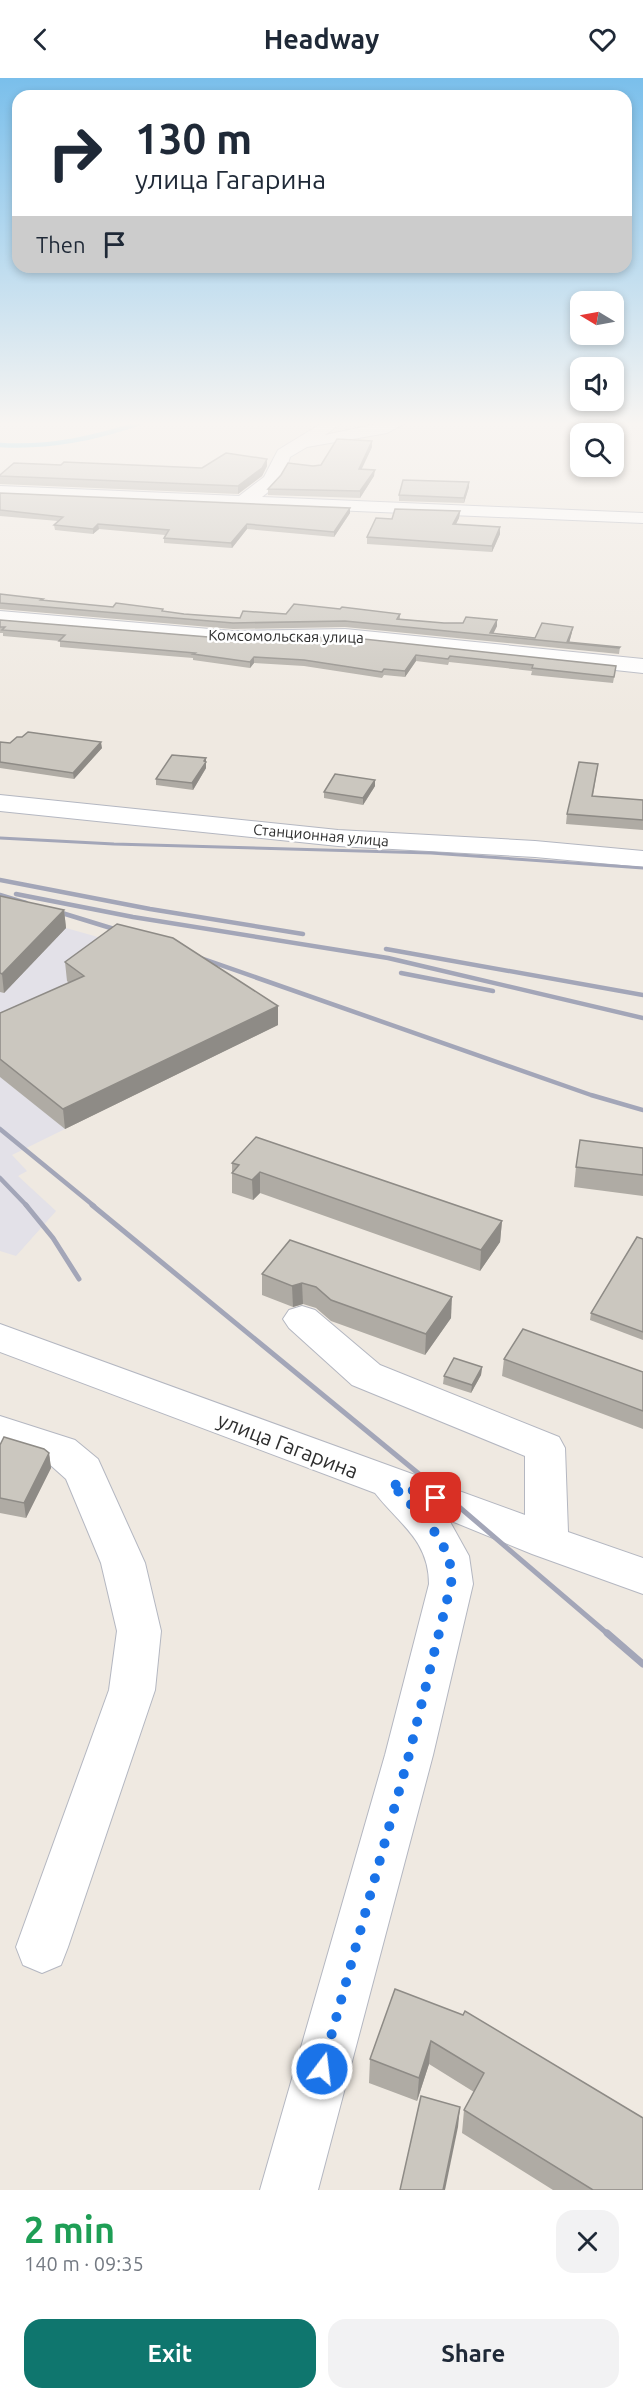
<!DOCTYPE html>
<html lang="en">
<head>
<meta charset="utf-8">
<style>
	:root { --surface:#fff; --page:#f2f2f3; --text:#1f2937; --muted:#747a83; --accent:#0f766e }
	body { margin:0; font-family:Ubuntu,sans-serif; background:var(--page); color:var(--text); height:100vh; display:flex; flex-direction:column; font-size:22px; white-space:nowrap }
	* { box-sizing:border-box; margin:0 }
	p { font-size:20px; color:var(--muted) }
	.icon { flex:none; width:33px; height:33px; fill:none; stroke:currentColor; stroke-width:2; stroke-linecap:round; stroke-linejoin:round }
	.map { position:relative; height:2112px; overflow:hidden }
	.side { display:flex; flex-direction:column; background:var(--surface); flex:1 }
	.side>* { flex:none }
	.banner { position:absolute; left:12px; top:12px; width:620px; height:183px; border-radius:18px; box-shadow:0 3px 9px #0003; background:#fff; color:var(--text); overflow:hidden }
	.needle { width:39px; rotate:280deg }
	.tools { position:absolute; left:570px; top:213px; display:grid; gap:12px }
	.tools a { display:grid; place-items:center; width:54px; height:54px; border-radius:12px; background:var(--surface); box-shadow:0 3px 9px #0003; font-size:30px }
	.pin { position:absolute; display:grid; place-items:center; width:51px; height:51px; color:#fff; margin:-26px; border-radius:12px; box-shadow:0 3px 9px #0006 }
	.me { position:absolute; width:66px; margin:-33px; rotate:15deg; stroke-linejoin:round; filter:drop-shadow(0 0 4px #0008) }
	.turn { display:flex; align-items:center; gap:21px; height:126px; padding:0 24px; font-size:27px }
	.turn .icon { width:78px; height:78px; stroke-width:2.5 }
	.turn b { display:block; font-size:42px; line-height:51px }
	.then { display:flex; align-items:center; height:57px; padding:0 24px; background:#0003; gap:12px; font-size:22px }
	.round { display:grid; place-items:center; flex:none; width:63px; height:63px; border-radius:18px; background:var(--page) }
	.overview { display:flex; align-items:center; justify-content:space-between; height:102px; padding:0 24px }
	h1 { font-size:36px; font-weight:700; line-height:45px; color:#1e9e55 }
	.button { display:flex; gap:12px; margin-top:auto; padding:12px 24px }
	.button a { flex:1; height:69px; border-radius:18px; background:var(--accent); color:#fff; font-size:24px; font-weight:700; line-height:69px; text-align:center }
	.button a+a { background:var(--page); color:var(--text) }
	header { display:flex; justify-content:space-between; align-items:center; height:78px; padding:0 24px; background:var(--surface); font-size:27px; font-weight:700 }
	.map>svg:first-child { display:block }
</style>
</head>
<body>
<header><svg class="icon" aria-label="back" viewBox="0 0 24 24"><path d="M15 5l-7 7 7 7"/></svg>Headway<svg class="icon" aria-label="heart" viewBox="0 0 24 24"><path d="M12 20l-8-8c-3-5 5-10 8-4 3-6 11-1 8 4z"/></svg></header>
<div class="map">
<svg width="643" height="2112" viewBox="0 0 643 2112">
	<rect width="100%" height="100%" fill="#efe9e1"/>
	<path fill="#e3e1e8" d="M0,836L66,850L119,865L65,1051L12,1077L27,1093L18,1098L56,1133L16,1178L0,1173Z"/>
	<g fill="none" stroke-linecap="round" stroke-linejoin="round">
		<path stroke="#75cff0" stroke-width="4.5" d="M0,367C50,370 96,360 143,344"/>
		<defs>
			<g id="minor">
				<path d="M324,344H343L325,357L386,344H407L387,355L307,369L290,379C285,397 277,408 262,419L643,435V445L0,418V408L239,418L264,399L278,372Z"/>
				<path d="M0,533L233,553L345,551L643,581V595L345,563L233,565L0,545Z"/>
				<path d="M0,717L338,752L535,763L643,773V789L535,779L338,768L0,733Z"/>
				<path d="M302,1228L315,1232L380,1287L559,1359L565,1370L568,1454L643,1480V1516L532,1476L449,1442L469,1478L473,1506L433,1677L318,2112H260L385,1677L429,1506C429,1462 399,1446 375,1415L0,1274V1246L525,1437V1378L352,1307L289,1250L283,1241L289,1232Z"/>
				<path d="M0,1338L75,1362L98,1381L145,1485L161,1553L155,1612L68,1869L61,1887L42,1895L23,1887L16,1869L109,1612L117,1553L101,1485L66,1401L47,1384L0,1368Z"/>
			</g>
		</defs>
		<use href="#minor" stroke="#b4b7c1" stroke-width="2"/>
		<use href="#minor" fill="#fff" fill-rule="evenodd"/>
		<path stroke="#a3a6b8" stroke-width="3" d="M0,760L114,766L431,775L643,790"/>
		<g stroke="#a3a6b8" stroke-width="4.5">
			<path d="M0,802L150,831L303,856"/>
			<path d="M16,816L133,839L388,880L643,940"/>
			<path d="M0,817L26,825"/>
			<path d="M49,831L127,855"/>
			<path d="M386,871L643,917"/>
			<path d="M192,877L591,1017L643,1032"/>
			<path d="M401,895L493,913"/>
			<path d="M0,1051L94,1128"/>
			<path d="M0,1100L27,1128"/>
		</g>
		<g stroke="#a3a6b8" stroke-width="5">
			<path d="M26,1127L53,1160L79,1201"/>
			<path d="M92,1127L458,1428L609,1557"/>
		</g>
		<path stroke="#a3a6b8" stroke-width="7" d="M607,1555L643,1586"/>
	</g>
	<g fill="#afaba4">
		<path d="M372,363V369L361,391L374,398L360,420L268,417V411L313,388L321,387Z"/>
		<path d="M267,381V388L262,398L238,416L0,406V397L61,387L202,390Z"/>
		<path d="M469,404V409L464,425L399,423V417Z"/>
		<path d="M0,415L350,435L334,459L247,451L232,470L164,465V460L165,457L99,451L93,456L55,452L54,447L58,443L0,438Z"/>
		<path d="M460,433L459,440L456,446L500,449V456L492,474L367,466V459L392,441Z"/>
		<path d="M0,516L44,523L113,529L163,533L184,536L240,540L340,531L400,536V541L444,545H463L497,542V548L493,556L535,560L572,554L569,565L620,569L619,576L345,549L233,551L0,531Z"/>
		<path d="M0,542L233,561L345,559L615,594L613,605L531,597L532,593L449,584L448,587L416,583L405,599L384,597L382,600L304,588L254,585L250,590L193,582V580L60,569V563L3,558V555H0Z"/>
		<path d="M0,664L10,665L102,670L74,701L0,690Z"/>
		<path d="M206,680V690L193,712L156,707V701Z"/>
		<path d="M598,686L593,718L643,722V752L566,746L567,736Z"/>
		<path d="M375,702V708L363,727L324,720V714Z"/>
		<path d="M0,818L64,832L66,850L4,915L0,914Z"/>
		<path d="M65,884L278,928V947L65,1051L0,999V935L69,905L67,903Z"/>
		<path d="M643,1070V1118L574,1109L576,1089Z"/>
		<path d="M232,1085L502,1143L500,1164L480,1193L260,1115L253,1122L232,1115Z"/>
		<path d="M643,1161V1262L590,1242L591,1235Z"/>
		<path d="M290,1162L451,1240L425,1277L331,1243L316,1230L303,1226L293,1229L262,1217V1196Z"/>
		<path d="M504,1281L643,1294V1351L502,1298Z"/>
		<path d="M482,1289L481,1297L471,1315L443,1306L444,1298Z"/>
		<path d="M0,1367L49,1375L51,1390L26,1440L0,1435Z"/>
		<path d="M395,1911L643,2112H553L462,2055L464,2032L474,2014L429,1986L417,2023L369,2005L370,1981Z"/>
	</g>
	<g fill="#8e8b86">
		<path d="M372,363V369L359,397V391Z"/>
		<path d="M267,381V388L262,398L238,416V408Z"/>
		<path d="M375,392L374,398L360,420V413Z"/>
		<path d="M469,404V409L464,425V420Z"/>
		<path d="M350,430V435L334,459V454Z"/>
		<path d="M460,433L459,440L453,452V446Z"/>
		<path d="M98,446L99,451L93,456V451Z"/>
		<path d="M247,446V451L232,470L231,465Z"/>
		<path d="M500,449V456L492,474V468Z"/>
		<path d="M497,542V548L492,558L490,555Z"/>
		<path d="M573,549L572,554L569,565H567Z"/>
		<path d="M416,577V583L405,599V593Z"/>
		<path d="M254,579V585L250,590V584Z"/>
		<path d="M101,664L102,670L74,701L73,695Z"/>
		<path d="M206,680V690L193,712L192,705Z"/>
		<path d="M375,702V708L363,727V720Z"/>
		<path d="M64,832L66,850L4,915L2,896Z"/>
		<path d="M278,928V947L65,1051L63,1031Z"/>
		<path d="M260,1094V1115L253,1122L252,1102Z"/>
		<path d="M502,1143L500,1164L480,1193L481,1172Z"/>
		<path d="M302,1205L303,1226L293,1229L292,1208Z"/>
		<path d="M452,1219L451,1240L425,1277L426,1256Z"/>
		<path d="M482,1289L481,1297L471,1315L472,1307Z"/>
		<path d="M49,1375L51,1390L26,1440L24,1425Z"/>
		<path d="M431,1963L429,1986L417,2023L419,2000Z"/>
		<path d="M460,2029L458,2049L445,2112H443Z"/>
	</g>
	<g fill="#cbc7bf" stroke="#8e8b86" stroke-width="1.5">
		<path d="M337,361L372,363L359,391L375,392L360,413L268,411L281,397L288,385L313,388L321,387Z"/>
		<path d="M226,375L267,381L262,390L238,408L0,398V397L14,385L61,387L64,384L202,390Z"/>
		<path d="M403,402L469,404L464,420L399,417Z"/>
		<path d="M0,415L350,430L334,454L247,446L231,465L164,460L169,452L98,446L93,451L54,447L63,439L0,432Z"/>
		<path d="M395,431L460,433L453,446L500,449L492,468L367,459L376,440L392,441Z"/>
		<path d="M0,516L43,521L41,522L113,529L116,525L163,531L162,533L184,536L240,540L243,533L286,536L294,526L340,531L342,529L400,536L397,541L444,545H463L466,539L497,542L490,555L535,560L542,545L573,549L567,564L620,569L619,570L345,543L233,545L0,525Z"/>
		<path d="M0,542L233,561L345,559L616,588L614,599L532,590L533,587L450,578L448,581L416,577L405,593L384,591L382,594L304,582L254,579L250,584L193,576L195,575L59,563L65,557L2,552L5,549H0Z"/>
		<path d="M28,654L101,664L73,695L0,684V664L10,665L17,659H22Z"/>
		<path d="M172,677L206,680L204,683L206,684L192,705L156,701Z"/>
		<path d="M579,684L598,686L592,718L643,722V742L567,736Z"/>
		<path d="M335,696L375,702L363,720L324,714Z"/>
		<path d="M0,818L64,832L2,896L0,895Z"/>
		<path d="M117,846L173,860L278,928L63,1031L0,981V935L84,898L65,884Z"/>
		<path d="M256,1059L502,1143L481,1172L260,1094L252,1102L232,1095L239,1087L232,1085Z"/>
		<path d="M580,1062L643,1070V1097L576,1089Z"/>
		<path d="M637,1159L643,1161V1254L591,1235Z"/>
		<path d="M290,1162L452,1219L426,1256L331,1222L316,1209L302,1205L292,1208L262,1196Z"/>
		<path d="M523,1251L643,1294V1333L504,1281Z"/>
		<path d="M454,1280L482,1289L472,1307L444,1298Z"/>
		<path d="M4,1359L44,1371L49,1375L24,1425L0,1420V1367Z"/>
		<path d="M395,1911L463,1937L465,1933L643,2040V2112H593L464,2032L484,1995L431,1963L419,2000L370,1981Z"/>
		<path d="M421,2018L460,2029L443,2112H400Z"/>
	</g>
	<linearGradient id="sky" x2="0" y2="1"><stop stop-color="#7abfeb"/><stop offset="0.54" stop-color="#f8f5f2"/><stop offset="1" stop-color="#f8f5f2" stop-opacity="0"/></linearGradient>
	<rect width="643" height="640" fill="url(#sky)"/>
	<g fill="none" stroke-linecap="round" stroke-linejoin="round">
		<path stroke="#1a73e8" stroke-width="10" stroke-dasharray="0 18" d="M322,1991L409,1677L451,1506C456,1466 416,1432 390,1405L436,1420"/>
	</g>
	<g text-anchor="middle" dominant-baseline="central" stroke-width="5" stroke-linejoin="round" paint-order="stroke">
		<g font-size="15" fill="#2e2e2e" stroke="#fff">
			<text transform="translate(286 558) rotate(1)">Комсомольская улица</text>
			<text transform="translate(321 757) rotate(5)">Станционная улица</text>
		</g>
		<g font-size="21" fill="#2e2e2e" stroke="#fff">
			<text transform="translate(288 1367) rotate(21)">улица Гагарина</text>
		</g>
	</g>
</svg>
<div class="tools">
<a><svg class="needle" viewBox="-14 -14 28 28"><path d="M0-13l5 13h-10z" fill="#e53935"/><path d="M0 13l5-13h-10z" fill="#747a83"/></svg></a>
<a><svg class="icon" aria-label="sound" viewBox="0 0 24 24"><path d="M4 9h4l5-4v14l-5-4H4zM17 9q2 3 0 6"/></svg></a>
<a><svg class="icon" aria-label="search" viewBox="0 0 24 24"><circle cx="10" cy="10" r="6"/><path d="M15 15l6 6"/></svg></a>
</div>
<div class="pin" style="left:436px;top:1420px;background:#d93025"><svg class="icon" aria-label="arrive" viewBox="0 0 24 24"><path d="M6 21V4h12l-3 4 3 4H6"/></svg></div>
<svg class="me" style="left:322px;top:1991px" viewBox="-20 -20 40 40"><circle r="17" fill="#1a73e8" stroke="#fff" stroke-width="3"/><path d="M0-11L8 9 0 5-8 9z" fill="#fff"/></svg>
<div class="banner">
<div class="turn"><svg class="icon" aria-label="right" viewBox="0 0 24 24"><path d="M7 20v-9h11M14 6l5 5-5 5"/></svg><div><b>130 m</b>улица Гагарина</div></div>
<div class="then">Then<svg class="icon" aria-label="arrive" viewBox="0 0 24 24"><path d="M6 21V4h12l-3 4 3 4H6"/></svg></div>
</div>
</div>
<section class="side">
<div class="overview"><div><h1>2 min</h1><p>140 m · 09:35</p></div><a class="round"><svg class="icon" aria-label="close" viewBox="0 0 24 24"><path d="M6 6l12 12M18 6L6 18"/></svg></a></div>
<div class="button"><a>Exit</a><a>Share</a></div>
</section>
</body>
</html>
